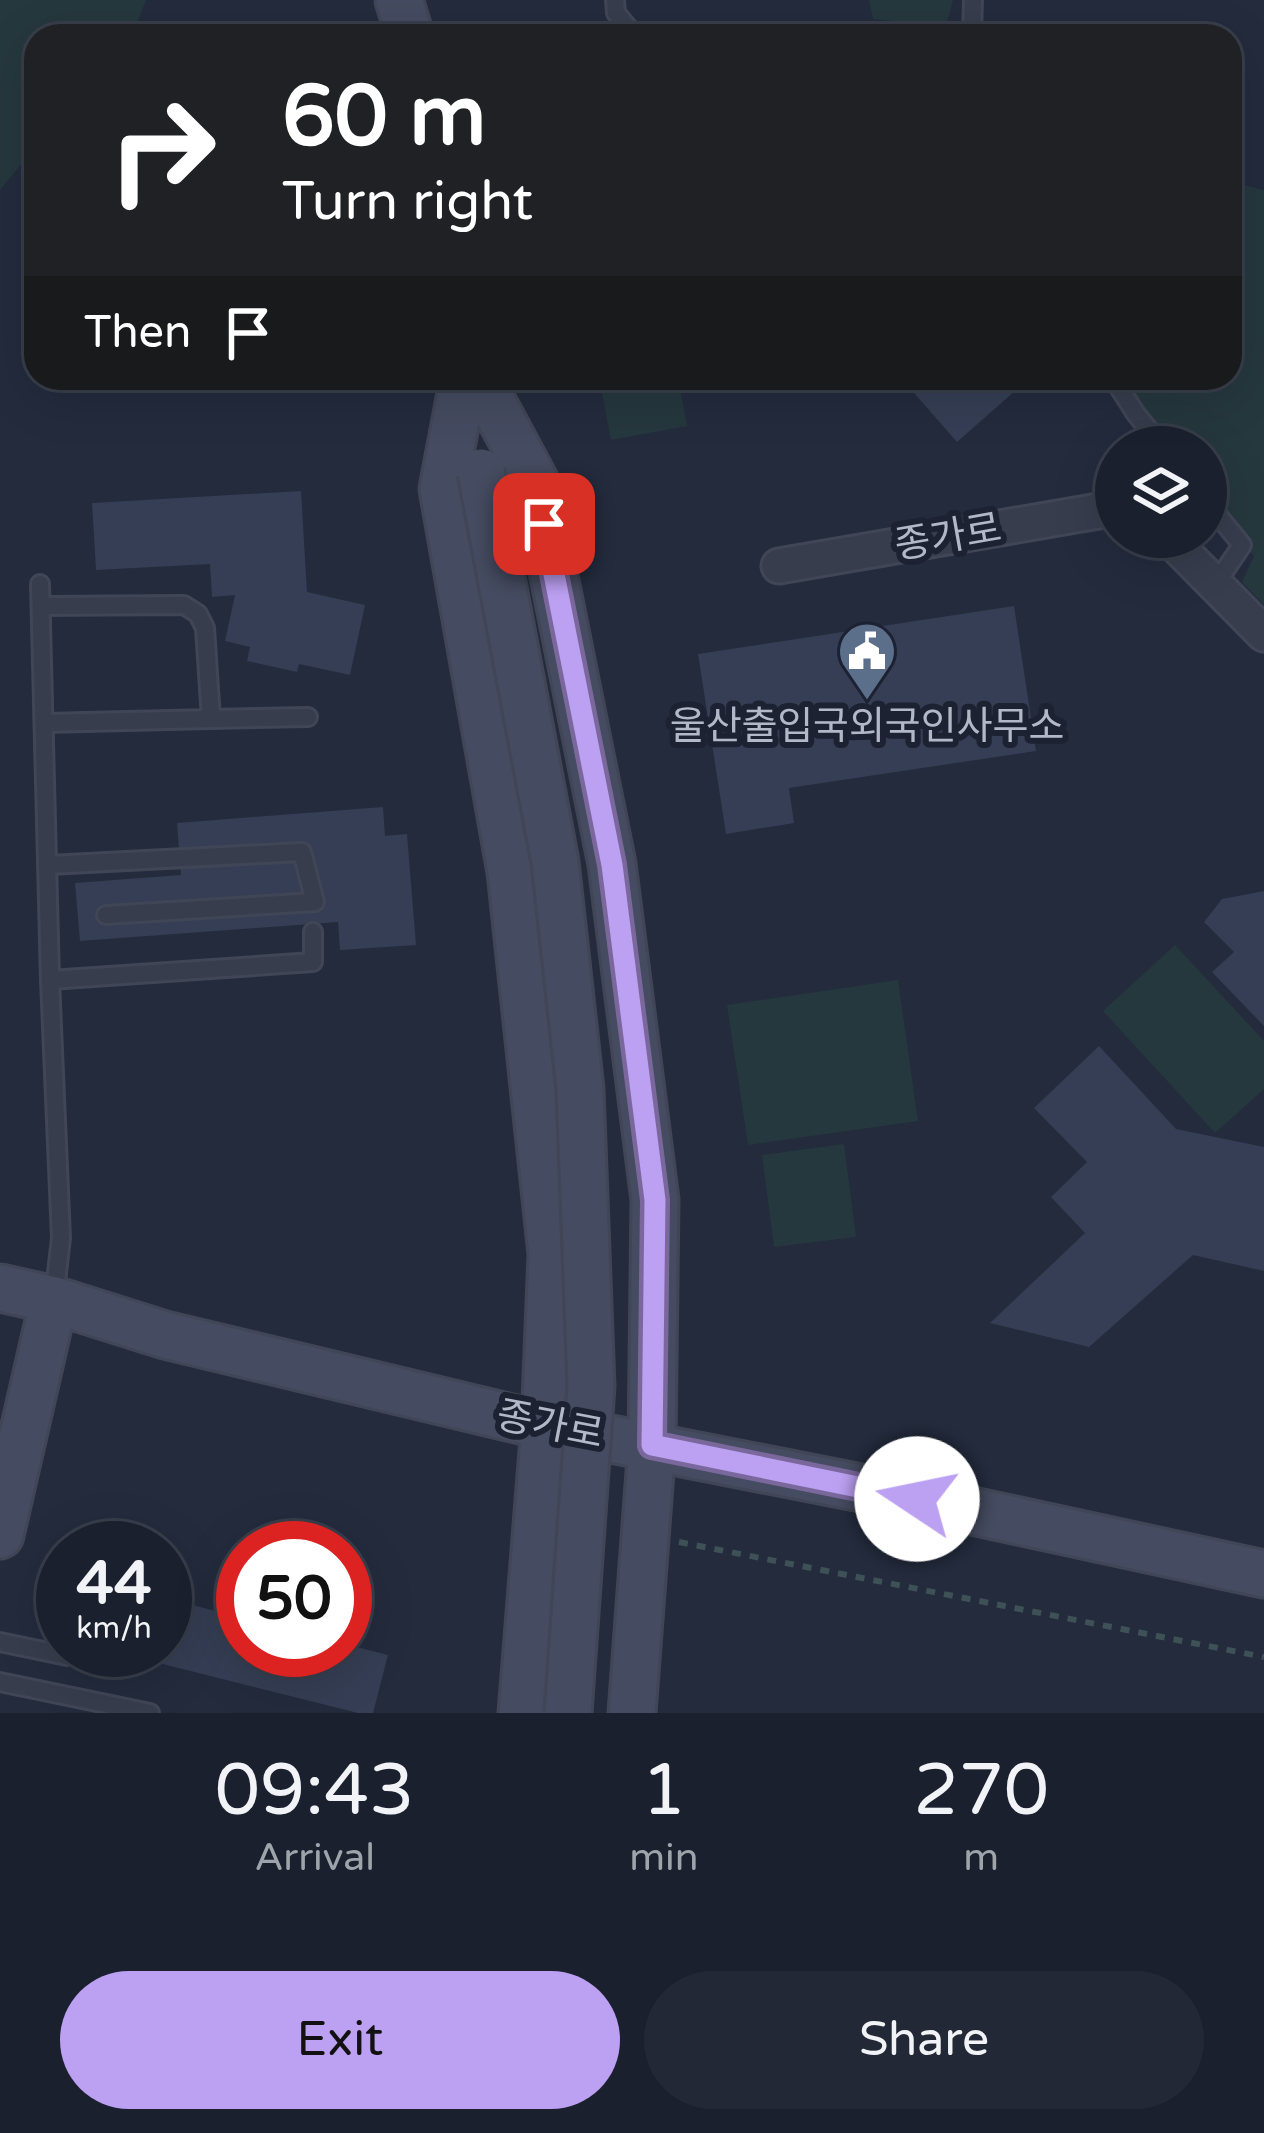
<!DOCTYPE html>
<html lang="en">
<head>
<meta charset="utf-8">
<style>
	:root { --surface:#1a202e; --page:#232836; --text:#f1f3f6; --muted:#9fa3aa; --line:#383e4a; --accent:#bca0f2 }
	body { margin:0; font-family:"Varela Round","Noto Sans KR",sans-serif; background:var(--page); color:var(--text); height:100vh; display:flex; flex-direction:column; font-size:45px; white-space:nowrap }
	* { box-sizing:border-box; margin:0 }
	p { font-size:39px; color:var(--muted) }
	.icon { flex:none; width:66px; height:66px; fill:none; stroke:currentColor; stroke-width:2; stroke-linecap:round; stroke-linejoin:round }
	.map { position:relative; height:1713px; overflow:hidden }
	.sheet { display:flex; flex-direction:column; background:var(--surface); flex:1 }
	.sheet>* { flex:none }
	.guide { position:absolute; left:24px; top:24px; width:1218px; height:366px; border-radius:36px; box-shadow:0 12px 48px #0002,0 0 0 3px var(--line); background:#202124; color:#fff; overflow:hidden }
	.buttons { position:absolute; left:1095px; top:426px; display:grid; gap:24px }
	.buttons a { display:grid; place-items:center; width:132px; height:132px; border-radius:50%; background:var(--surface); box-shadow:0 12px 48px #0002,0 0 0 3px var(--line); font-size:60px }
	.speed { position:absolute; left:36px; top:1521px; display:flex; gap:24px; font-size:60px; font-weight:700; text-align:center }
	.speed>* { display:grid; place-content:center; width:156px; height:156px; border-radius:50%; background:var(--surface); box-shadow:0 12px 48px #0002,0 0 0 3px var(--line); line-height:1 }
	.speed small { font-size:30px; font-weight:400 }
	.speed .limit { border:18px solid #d22; background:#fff; color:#111 }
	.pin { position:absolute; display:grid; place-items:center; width:102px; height:102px; color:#fff; margin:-51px; border-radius:24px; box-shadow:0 6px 18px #0006 }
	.me { position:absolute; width:132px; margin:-66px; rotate:281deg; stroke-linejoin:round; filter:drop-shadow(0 0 9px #0008) }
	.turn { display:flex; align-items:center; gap:42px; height:252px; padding:0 60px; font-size:54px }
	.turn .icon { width:156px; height:156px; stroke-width:2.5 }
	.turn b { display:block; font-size:84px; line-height:102px }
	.then { display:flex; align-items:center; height:114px; padding:0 60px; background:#0003; gap:24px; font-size:45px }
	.eta { display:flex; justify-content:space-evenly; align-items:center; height:204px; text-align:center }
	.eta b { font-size:72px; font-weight:600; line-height:84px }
	.action { display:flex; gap:24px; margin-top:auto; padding:24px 60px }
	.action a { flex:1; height:138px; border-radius:72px; background:var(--accent); color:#111; font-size:48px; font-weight:600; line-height:138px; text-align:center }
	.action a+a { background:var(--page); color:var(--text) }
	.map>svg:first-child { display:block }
</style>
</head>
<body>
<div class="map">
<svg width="1264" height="1713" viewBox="0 0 1264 1713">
	<rect width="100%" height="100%" fill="#232b3d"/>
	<g fill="#25383e">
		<path d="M0,0H146L132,36H36V146L0,190Z"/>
		<path d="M869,0H953L946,26L873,19Z"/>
		<path d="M1230,182L1264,190V605L1242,582L1254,556L1206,492V447H1172L1140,404L1125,378H1230Z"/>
		<path d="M599,378H678L687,426L611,440Z"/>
		<path d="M1175,945L1264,1041V1089L1215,1133L1103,1011Z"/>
		<path d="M898,980L918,1121L748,1145L727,1005Z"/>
		<path d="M844,1144L856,1237L774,1247L762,1155Z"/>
	</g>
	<g fill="#353e54">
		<path d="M901,378H1006L1016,390L957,442Z"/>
		<path d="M301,491L307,592L365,605L350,675L299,664L297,672L247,661L250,647L225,641L235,595L212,597L210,564L96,570L92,503Z"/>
		<path d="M1014,606L1036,751L789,788L794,823L726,834L698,654Z"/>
		<path d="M383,807L385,836L407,834L416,945L340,950L338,922L80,941L75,883L181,875L177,823Z"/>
		<path d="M1264,891V1026L1212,972L1234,952L1204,922L1222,899Z"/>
		<path d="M1099,1046L1176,1129L1264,1147V1271L1193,1255L1089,1347L990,1323L1085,1233L1051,1197L1087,1162L1034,1108Z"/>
		<path d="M165,1598L243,1618V1650H345V1644L388,1655L373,1713H358L115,1652L165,1650Z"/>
	</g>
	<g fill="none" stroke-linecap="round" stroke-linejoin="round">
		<defs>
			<g id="lane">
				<path d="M615,0L616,13L635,36"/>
				<path d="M972,36L973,0"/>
				<path d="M1113,378L1136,414L1163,447"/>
				<path d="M1206,501L1242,545L1215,585"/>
				<path d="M40,584L50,980L61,1238L54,1299"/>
				<path d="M41,606L184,605L198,614L205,628L211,719L44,723"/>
				<path d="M211,719L308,717"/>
				<path d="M49,865L302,852L315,902L106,915"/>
				<path d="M50,980L313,962V932"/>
				<path d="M0,1642L67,1656L82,1650"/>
				<path d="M0,1682L150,1713"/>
			</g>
			<g id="street">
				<path d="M1168,537L1264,634"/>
				<path d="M779,566L1116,508"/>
			</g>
			<g id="secondary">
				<path d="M399,0L410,36"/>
				<path d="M464,378L443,489L511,872L552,1254L545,1426L522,1713"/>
				<path d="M479,378L535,482L612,864L655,1200L652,1445L632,1713"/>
				<path d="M0,1288L54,1300L165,1335L545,1426L917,1499L1264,1574"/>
				<path d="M0,1535L54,1300"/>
			</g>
		</defs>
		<use href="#lane" stroke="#404656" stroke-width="22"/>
		<use href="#street" stroke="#404656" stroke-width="39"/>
		<use href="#secondary" stroke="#404656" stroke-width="51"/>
		<path stroke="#3e5156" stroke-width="6" stroke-dasharray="9 9" stroke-linecap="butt" d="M679,1542L1264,1657"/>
		<use href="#lane" stroke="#373d4d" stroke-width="16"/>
		<use href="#street" stroke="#373d4d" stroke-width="33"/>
		<use href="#secondary" stroke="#454b60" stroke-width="45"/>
		<defs>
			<path id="secondary-bridge" d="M481,472L555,862L580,1089L591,1386L568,1713"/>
		</defs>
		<use href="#secondary-bridge" stroke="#404656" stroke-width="51" stroke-linecap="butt"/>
		<use href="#secondary-bridge" stroke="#454b60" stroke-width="45"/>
	</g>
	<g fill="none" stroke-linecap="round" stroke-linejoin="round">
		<defs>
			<path id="route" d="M544,524L612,865L655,1200L652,1445L917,1499"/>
		</defs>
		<use href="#route" stroke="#7a689d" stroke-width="30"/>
		<use href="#route" stroke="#bca0f2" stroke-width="21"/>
	</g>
	<defs>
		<symbol id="civic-pin" viewBox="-11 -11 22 30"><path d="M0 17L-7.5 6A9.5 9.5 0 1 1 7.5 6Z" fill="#5c6f8a" stroke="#1c2232"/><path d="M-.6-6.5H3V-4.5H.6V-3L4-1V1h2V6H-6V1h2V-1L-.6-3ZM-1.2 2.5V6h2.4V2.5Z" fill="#fff"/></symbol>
	</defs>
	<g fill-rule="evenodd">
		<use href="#civic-pin" x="834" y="618" width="66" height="90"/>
	</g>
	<g text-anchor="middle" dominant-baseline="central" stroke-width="12" stroke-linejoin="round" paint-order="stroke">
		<g font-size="39" fill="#b3b8c9" stroke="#1c2232">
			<text transform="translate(948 537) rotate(-10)">종가로</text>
			<text transform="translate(550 1425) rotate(11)">종가로</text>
		</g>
		<g font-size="39" fill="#b3b8c9" stroke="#1c2232">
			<text x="867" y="726">울산출입국외국인사무소</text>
		</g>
	</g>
</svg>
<div class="buttons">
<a><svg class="icon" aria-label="layers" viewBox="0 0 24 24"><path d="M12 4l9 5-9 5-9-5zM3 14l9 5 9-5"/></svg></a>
</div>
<div class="speed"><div>44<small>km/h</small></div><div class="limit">50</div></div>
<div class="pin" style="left:544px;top:524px;background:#d93025"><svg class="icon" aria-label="arrive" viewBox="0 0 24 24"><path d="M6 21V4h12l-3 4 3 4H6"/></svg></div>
<svg class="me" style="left:917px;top:1499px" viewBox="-20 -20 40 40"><circle r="19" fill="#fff"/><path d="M0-13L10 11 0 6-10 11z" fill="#bca0f2"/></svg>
<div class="guide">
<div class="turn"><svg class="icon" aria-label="right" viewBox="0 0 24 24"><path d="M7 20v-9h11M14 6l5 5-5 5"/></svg><div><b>60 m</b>Turn right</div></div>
<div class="then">Then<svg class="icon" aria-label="arrive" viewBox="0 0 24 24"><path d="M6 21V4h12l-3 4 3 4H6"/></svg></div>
</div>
</div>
<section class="sheet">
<div class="eta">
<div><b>09:43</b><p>Arrival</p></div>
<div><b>1</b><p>min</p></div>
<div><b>270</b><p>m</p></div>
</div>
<div class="action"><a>Exit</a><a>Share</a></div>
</section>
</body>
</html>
